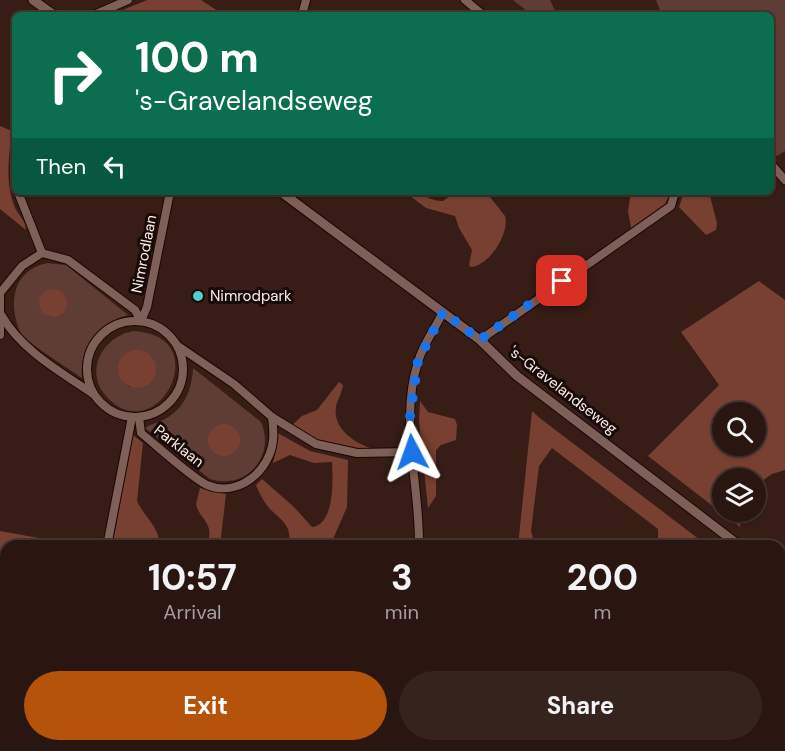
<!DOCTYPE html>
<html lang="en">
<head>
<meta charset="utf-8">
<style>
	:root { --surface:#291610; --page:#35231e; --text:#f1f3f6; --muted:#a59f9f; --line:#453530; --accent:#b45309 }
	body { margin:0; font-family:"DM Sans",sans-serif; background:var(--page); color:var(--text); height:100vh; display:flex; flex-direction:column; font-size:22px; white-space:nowrap }
	* { box-sizing:border-box; margin:0 }
	p { font-size:20px; color:var(--muted) }
	.icon { flex:none; width:33px; height:33px; fill:none; stroke:currentColor; stroke-width:2; stroke-linecap:round; stroke-linejoin:round }
	.map { position:relative; flex:1; overflow:hidden }
	.panel { position:absolute; left:0px; top:540px; width:786px; height:212px; display:flex; flex-direction:column; background:var(--surface); border-radius:18px 18px 0 0; box-shadow:0 2px 4px #0004,0 0 0 2px var(--line) }
	.panel>* { flex:none }
	.hud { position:absolute; left:12px; top:12px; width:762px; height:183px; border-radius:9px; box-shadow:0 2px 4px #0004,0 0 0 2px var(--line); background:#0b6e4f; color:#fff; overflow:hidden }
	.controls { position:absolute; left:712px; top:402px; display:grid; gap:12px }
	.controls a { display:grid; place-items:center; width:54px; height:54px; border-radius:50%; background:var(--surface); box-shadow:0 2px 4px #0004,0 0 0 2px var(--line); font-size:30px }
	.pin { position:absolute; display:grid; place-items:center; width:51px; height:51px; color:#fff; margin:-26px; border-radius:12px; box-shadow:0 3px 9px #0006 }
	.me { position:absolute; width:66px; margin:-33px; rotate:356deg; stroke-linejoin:round; filter:drop-shadow(0 0 4px #0008) }
	.turn { display:flex; align-items:center; gap:21px; height:126px; padding:0 24px; font-size:27px }
	.turn .icon { width:78px; height:78px; stroke-width:2.5 }
	.turn b { display:block; font-size:42px; line-height:51px }
	.then { display:flex; align-items:center; height:57px; padding:0 24px; background:#0003; gap:12px; font-size:22px }
	.eta { display:flex; justify-content:space-evenly; align-items:center; height:102px; text-align:center }
	.eta b { font-size:36px; font-weight:700; line-height:42px }
	.primary-button { display:flex; gap:12px; margin-top:auto; padding:12px 24px }
	.primary-button a { flex:1; height:69px; border-radius:36px; background:var(--accent); color:#fff; font-size:24px; font-weight:700; line-height:69px; text-align:center }
	.primary-button a+a { background:var(--page); color:var(--text) }
	.map>svg:first-child { display:block }
</style>
</head>
<body>
<div class="map">
<svg width="785" height="751" viewBox="0 0 785 751">
	<rect width="100%" height="100%" fill="#371d16"/>
	<g fill="#603d34" fill-rule="evenodd">
		<path d="M513,0H550L557,15H532Z"/>
		<path d="M656,0H785V151L777,156L771,149V15H662Z"/>
		<path d="M47,263L66,265L128,315C97,323 80,346 82,378C72,371 24,340 21,334C8,305 11,271 47,263ZM65,295C70,309 61,319 47,316Z"/>
		<path d="M133,331C219,335 156,453 106,396C84,370 103,337 133,331ZM139,351L152,357L155,373L146,386L129,387L123,382Z"/>
		<path d="M193,368L261,422C276,457 246,490 210,479L145,428C150,424 157,423 163,420C184,410 192,390 193,368Z"/>
		<path d="M780,669L785,671V751H678L663,746H780Z"/>
	</g>
	<g fill="#784030" fill-rule="evenodd">
		<path d="M147,0H201L224,15H111Z"/>
		<path d="M0,126L12,131C9,156 5,180 14,205C17,215 26,219 26,230L0,209Z"/>
		<path d="M405,192C425,192 427,201 443,201L455,192H486L505,216C510,233 489,266 471,267L469,265L472,250L459,228L455,216L426,208Z"/>
		<path d="M631,192H671L665,204L631,228L628,211Z"/>
		<path d="M684,192H709L717,223L716,230L706,235L679,207Z"/>
		<path d="M759,281L785,300V470L772,474L756,485V478H723V512H741L740,527L648,456L719,385L681,332ZM723,412H756V446H723Z"/>
		<circle cx="53" cy="303" r="14"/>
		<circle cx="137" cy="369" r="19"/>
		<path d="M339,382L343,385C342,393 337,400 336,407C332,429 357,445 374,449C345,449 315,444 291,426L302,416L317,410Z"/>
		<path d="M420,401L428,412L455,419L457,425L456,440L441,445L436,450V496L428,508L419,422Z"/>
		<path d="M532,411L541,419L708,546H658V529L552,448L539,466L531,531L533,538L557,543L556,546H518Z"/>
		<circle cx="224" cy="440" r="16"/>
		<path d="M276,432L310,451L348,460L347,507L330,546H289C292,527 284,522 271,510C265,504 259,493 256,485L262,479L294,507L312,527C335,525 333,478 332,462L314,463L290,455L273,463L277,446Z"/>
		<path d="M133,435L143,443L137,501C143,515 159,527 159,542L194,546H123L113,542Z"/>
		<path d="M200,488L226,494L220,546H206C217,523 199,520 196,504Z"/>
		<path d="M0,531L83,546H6V551H0Z"/>
		<path d="M0,658L6,660V683L0,684Z"/>
		<path d="M350,746H382L374,750L345,751Z"/>
		<path d="M499,746H663L678,751H498Z"/>
	</g>
	<g fill="none" stroke-linecap="round" stroke-linejoin="round">
		<defs>
			<g id="minor">
				<path d="M465,0L483,15"/>
				<path d="M94,15L128,0"/>
				<path d="M302,15L306,0"/>
				<path d="M771,164L785,180"/>
				<path d="M42,253L68,260L135,310L141,321"/>
				<path d="M0,293L22,266L42,253L18,192"/>
				<path d="M0,295V335"/>
				<path d="M2,316C21,350 61,372 93,394"/>
				<path d="M141,321L147,307L170,192"/>
				<circle cx="135" cy="369" r="48"/>
				<path d="M480,340L671,206L675,192"/>
				<path d="M178,346L234,384L272,417L316,444L357,453L412,452"/>
				<path d="M139,417L141,433C156,445 192,478 207,485C238,498 270,471 273,440C274,433 273,425 272,417"/>
				<path d="M107,546L132,417"/>
				<path d="M419,546C420,485 399,421 418,362C423,344 435,329 443,312"/>
				<path d="M0,686L6,685"/>
				<path d="M187,746L191,751"/>
				<path d="M399,746L403,751"/>
			</g>
			<g id="tertiary">
				<path d="M33,0L54,15"/>
				<path d="M281,192L480,340L517,376L740,546"/>
				<path d="M780,576L785,580"/>
			</g>
		</defs>
		<use href="#minor" stroke="#1d0602" stroke-width="10"/>
		<use href="#tertiary" stroke="#1d0602" stroke-width="11"/>
		<use href="#minor" stroke="#7f6058" stroke-width="8"/>
		<use href="#tertiary" stroke="#7f6058" stroke-width="9"/>
	</g>
	<g fill="none" stroke-linecap="round" stroke-linejoin="round">
		<path stroke="#1a73e8" stroke-width="10" stroke-dasharray="0 18" d="M412,452L410,415L418,361L443,312L480,340L562,281"/>
	</g>
	<circle fill="#52cdcd" stroke="#160b08" stroke-width="2" cx="198" cy="296" r="6"/>
	<g text-anchor="middle" dominant-baseline="central" stroke-width="6" stroke-linejoin="round" paint-order="stroke">
		<g font-size="15" fill="#feece7" stroke="#160b08">
			<text transform="translate(144 254) rotate(-79)">Nimrodlaan</text>
			<text transform="translate(563 390) rotate(38)">'s-Gravelandseweg</text>
			<text transform="translate(179 446) rotate(38)">Parklaan</text>
		</g>
		<g font-size="15" fill="#feece7" stroke="#160b08" text-anchor="start">
			<text x="210" y="296">Nimrodpark</text>
		</g>
	</g>
</svg>
<div class="controls">
<a><svg class="icon" aria-label="search" viewBox="0 0 24 24"><circle cx="10" cy="10" r="6"/><path d="M15 15l6 6"/></svg></a>
<a><svg class="icon" aria-label="layers" viewBox="0 0 24 24"><path d="M12 4l9 5-9 5-9-5zM3 14l9 5 9-5"/></svg></a>
</div>
<div class="pin" style="left:562px;top:281px;background:#d93025"><svg class="icon" aria-label="arrive" viewBox="0 0 24 24"><path d="M6 21V4h12l-3 4 3 4H6"/></svg></div>
<svg class="me" style="left:412px;top:452px" viewBox="-20 -20 40 40"><path d="M0-17L14 15 0 8-14 15z" fill="#1a73e8" stroke="#fff" stroke-width="4"/></svg>
<div class="hud">
<div class="turn"><svg class="icon" aria-label="right" viewBox="0 0 24 24"><path d="M7 20v-9h11M14 6l5 5-5 5"/></svg><div><b>100 m</b>'s-Gravelandseweg</div></div>
<div class="then">Then<svg class="icon" aria-label="left" viewBox="0 0 24 24"><path d="M17 20v-9H6M10 6l-5 5 5 5"/></svg></div>
</div>
<section class="panel">
<div class="eta">
<div><b>10:57</b><p>Arrival</p></div>
<div><b>3</b><p>min</p></div>
<div><b>200</b><p>m</p></div>
</div>
<div class="primary-button"><a>Exit</a><a>Share</a></div>
</section>
</div>
</body>
</html>
